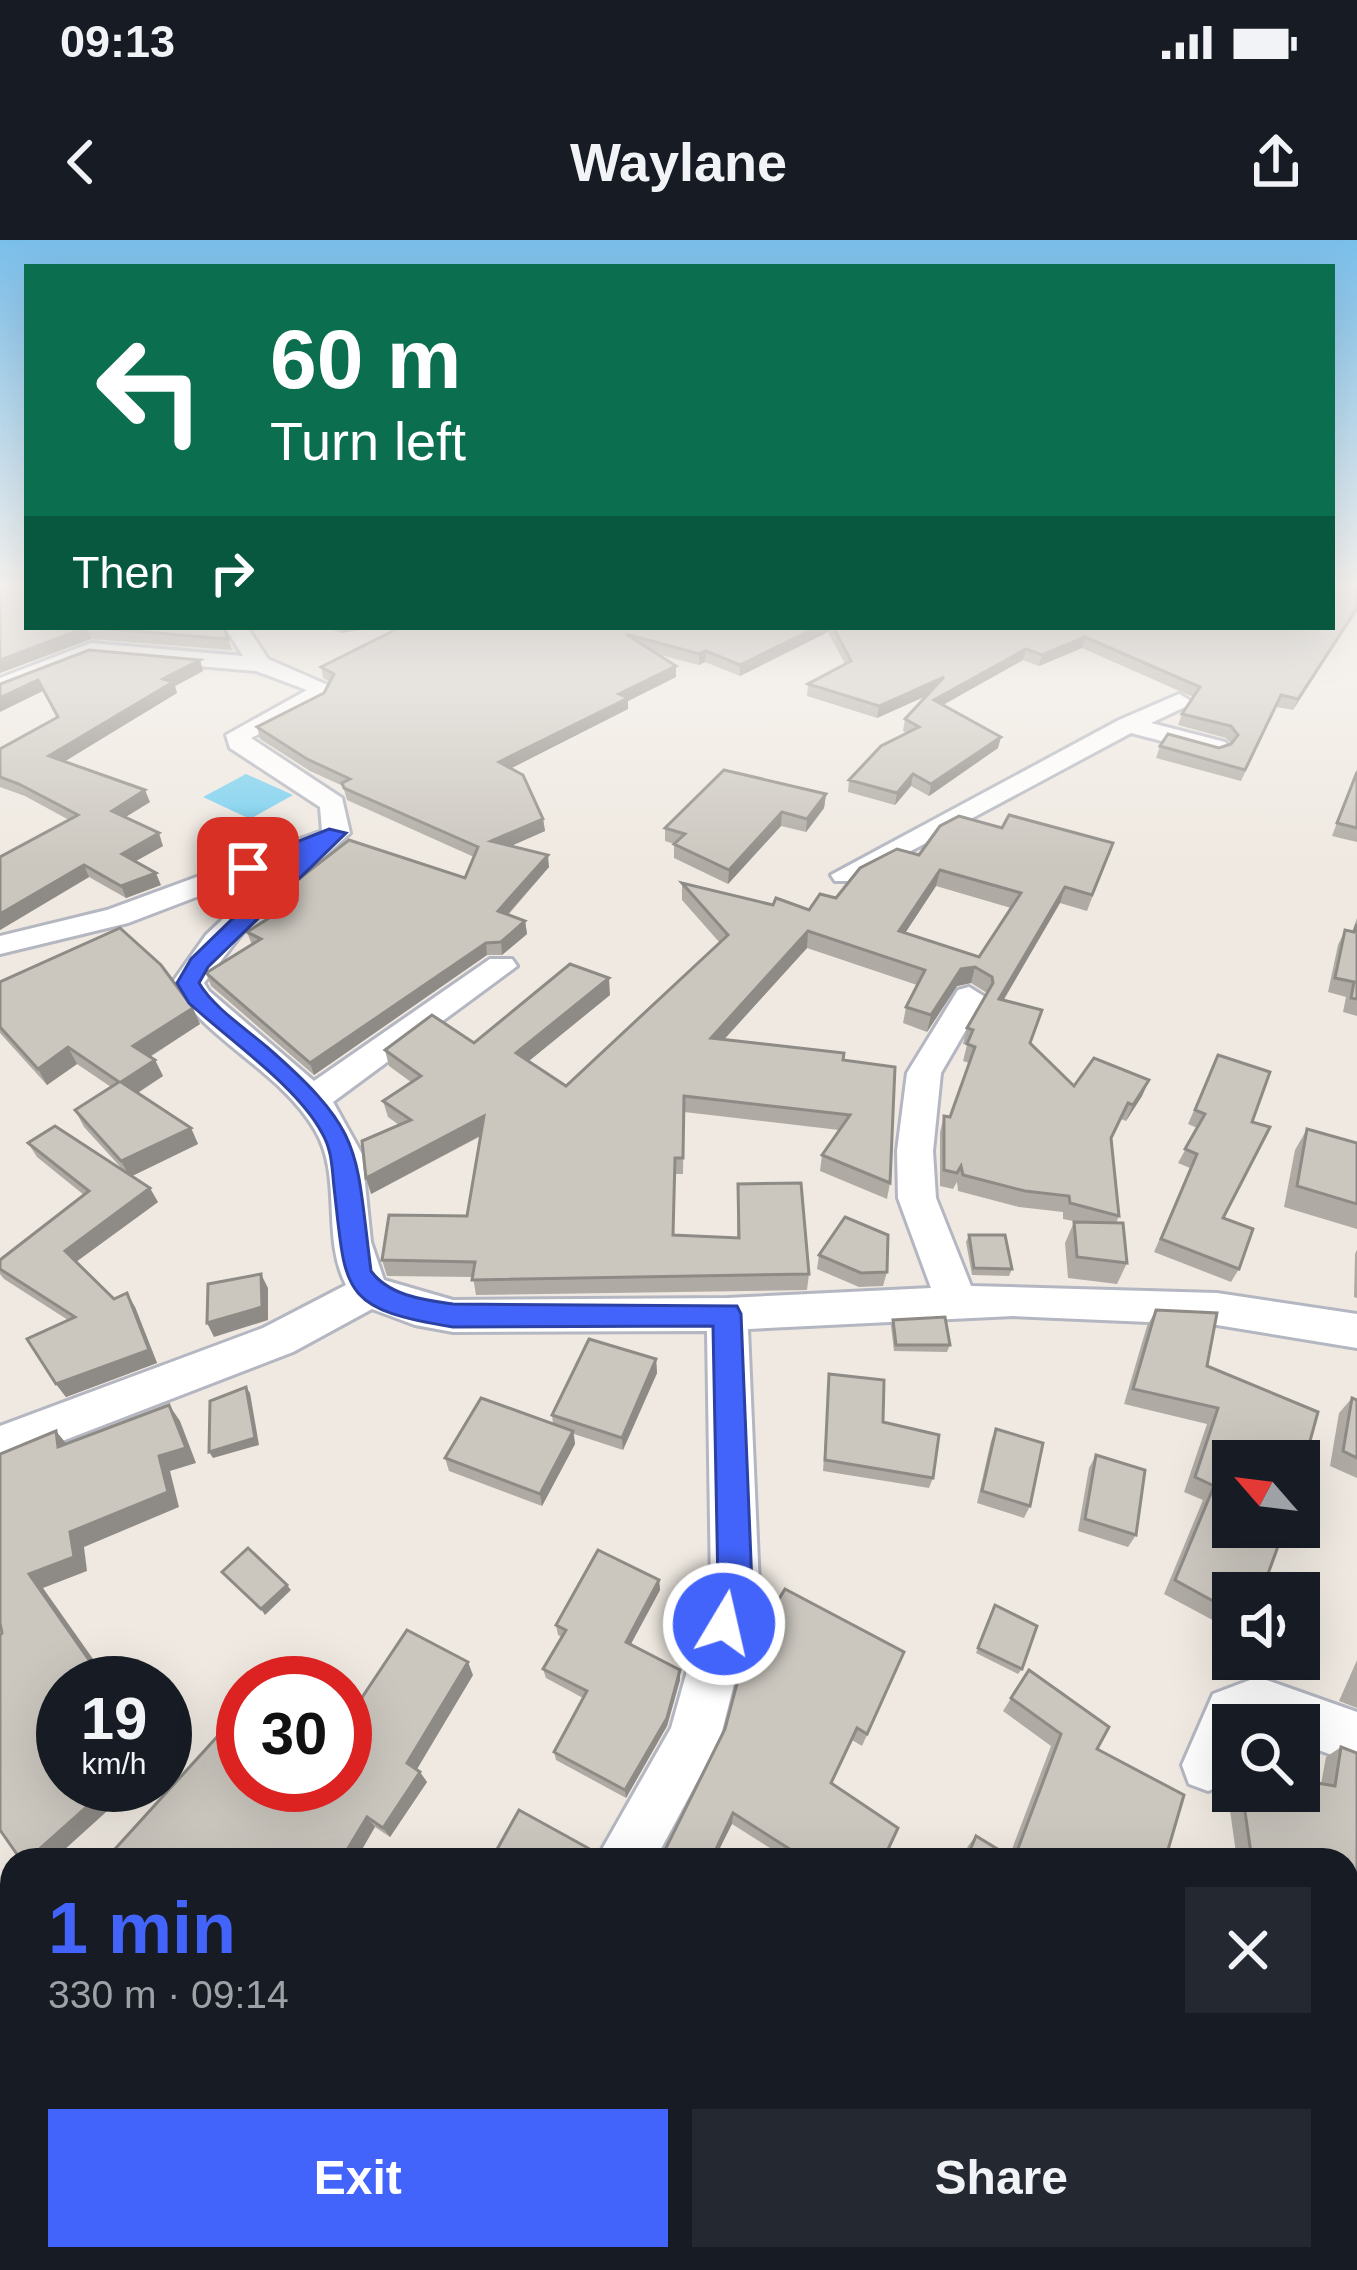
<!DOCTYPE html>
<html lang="en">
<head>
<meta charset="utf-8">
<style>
	:root { --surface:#171b24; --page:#242831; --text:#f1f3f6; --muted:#9ea1a6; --accent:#4264fb }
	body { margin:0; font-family:Arial,sans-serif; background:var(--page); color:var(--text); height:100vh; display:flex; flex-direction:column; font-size:45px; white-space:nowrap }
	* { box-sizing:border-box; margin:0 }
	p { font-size:39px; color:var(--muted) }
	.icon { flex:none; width:66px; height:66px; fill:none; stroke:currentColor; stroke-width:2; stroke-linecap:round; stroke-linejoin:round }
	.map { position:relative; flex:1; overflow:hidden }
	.side { position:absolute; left:0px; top:1608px; width:1359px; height:423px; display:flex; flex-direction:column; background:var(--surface); border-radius:36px 36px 0 0; box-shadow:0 12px 48px #0002 }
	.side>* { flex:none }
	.hud { position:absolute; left:24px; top:24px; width:1311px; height:366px; border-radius:0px; box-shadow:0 12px 48px #0002; background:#0b6e4f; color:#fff; overflow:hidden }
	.needle { width:78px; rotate:298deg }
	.tools { position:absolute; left:1212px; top:1200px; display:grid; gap:24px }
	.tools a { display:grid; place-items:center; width:108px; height:108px; border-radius:0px; background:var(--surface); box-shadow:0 12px 48px #0002; font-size:60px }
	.speed { position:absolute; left:36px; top:1416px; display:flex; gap:24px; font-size:60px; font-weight:700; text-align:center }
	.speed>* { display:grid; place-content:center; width:156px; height:156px; border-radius:50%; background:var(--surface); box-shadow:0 12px 48px #0002; line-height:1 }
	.speed small { font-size:30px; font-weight:400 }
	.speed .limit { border:18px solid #d22; background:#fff; color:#111 }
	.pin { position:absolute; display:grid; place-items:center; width:102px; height:102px; color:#fff; margin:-51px; border-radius:24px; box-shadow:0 6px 18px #0006 }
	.me { position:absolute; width:132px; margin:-66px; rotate:9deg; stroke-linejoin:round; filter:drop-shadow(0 0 9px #0008) }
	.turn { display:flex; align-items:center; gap:42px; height:252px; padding:0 48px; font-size:54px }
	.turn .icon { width:156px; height:156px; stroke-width:2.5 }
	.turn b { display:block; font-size:84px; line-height:102px }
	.then { display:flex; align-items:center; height:114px; padding:0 48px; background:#0003; gap:24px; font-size:45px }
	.round { display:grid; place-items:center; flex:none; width:126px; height:126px; border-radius:0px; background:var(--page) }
	.head { display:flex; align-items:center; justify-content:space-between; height:204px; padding:0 48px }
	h1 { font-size:72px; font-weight:700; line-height:90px; color:var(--accent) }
	.cta { display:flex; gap:24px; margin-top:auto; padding:24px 48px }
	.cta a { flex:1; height:138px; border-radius:0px; background:var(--accent); color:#fff; font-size:48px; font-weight:700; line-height:138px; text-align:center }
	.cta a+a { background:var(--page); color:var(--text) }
	.status { display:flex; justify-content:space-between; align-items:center; height:84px; padding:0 60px; background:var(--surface); direction:ltr }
	.status svg { height:33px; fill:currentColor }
	header { display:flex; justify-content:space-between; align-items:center; height:156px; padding:0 48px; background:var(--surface); font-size:54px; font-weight:700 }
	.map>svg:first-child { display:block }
</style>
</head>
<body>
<div class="status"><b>09:13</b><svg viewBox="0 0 49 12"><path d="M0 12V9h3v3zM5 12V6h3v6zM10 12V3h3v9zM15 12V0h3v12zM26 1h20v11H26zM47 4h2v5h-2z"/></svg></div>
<header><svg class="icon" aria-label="back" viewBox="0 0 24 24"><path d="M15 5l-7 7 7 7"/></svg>Waylane<svg class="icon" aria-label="share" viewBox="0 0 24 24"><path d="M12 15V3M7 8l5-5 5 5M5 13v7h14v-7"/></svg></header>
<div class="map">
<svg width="1357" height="2030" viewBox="0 0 1357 2030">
	<rect width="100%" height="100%" fill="#efe9e1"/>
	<path fill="#75cff0" d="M246,534L293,555L250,579L203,557Z"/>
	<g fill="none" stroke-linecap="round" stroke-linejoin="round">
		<defs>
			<g id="street">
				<path d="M225,387H247L268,419L332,447L323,462L251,498L342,558L350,593L246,688L204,743L209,751L314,841L490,719H512L517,726L333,862L362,914L371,1002L384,1040L453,1060L727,1058L931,1048L898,958L897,911L907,833L958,750L969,747L985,757L941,833L933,911L936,958L971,1046L1217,1053L1357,1074V1108L1217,1085L1013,1076L748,1089L759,1346L720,1499L655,1620H596L671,1488L711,1346L707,1091L453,1092L415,1085L372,1069L293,1112L0,1225V1186L263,1088L346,1045C321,996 343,937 315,890C280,830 207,802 172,743L206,695L280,625L128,683L0,714V696L107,670L322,591L320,567L230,508L226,495L307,450L256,431L93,417L0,453V438L91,403L243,416Z"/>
				<path d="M1179,454L1191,461L1187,466L1151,483L1225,502L1229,507L1225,512L1216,515L1131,493L855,641H835L831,635L1119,480Z"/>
				<path d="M1258,1437L1357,1472V1524L1299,1503V1485H1233V1529L1227,1544L1208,1551L1189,1544L1182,1525L1213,1454Z"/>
				<path d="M355,2019H424L420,2030H351Z"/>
			</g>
		</defs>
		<use href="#street" stroke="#b4b7c1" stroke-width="6"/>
		<use href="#street" fill="#fff" fill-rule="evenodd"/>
	</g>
	<g fill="#afaba4" fill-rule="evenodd">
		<path d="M0,343L224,387L232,410L91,399L0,433Z"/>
		<path d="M1357,343L1293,470L1276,467L1241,541L1156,518L1160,506L1219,508L1231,504L1226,498L1178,485L1182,474L1193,457L1082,408L1039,426L1023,420L943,465L998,508L929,556L911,546L895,565L848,552L849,540L907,493L903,491L905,479L927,455L877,478L807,456L808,444L845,424L828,392L740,436L705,422L699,425L657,414L676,437L628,461V469L511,528L543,579L545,591L511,606L549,627L508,675L525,681L527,694L502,715H487L314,835L211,746L206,733L252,705L247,692L284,668H282L278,655L465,638L474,617L347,560L343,546L310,531L260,499L257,487L324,453L330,442L323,438L321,427L401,387H1332Z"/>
		<path d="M324,387H377L341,393Z"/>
		<path d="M200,420L203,431L175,446L177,453L64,521L150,562L125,577L163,606L135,621L161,645L126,658L89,637L0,690V617L69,580L25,556L0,547V509L57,478L43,451L0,444Z"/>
		<path d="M1357,529V602L1332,596Z"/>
		<path d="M826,554L824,568L806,592L781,586L728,644L674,618V604L665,601V588Z"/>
		<path d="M1002,588L1113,603L1087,671L1060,663L1003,761L1031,804L1074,846L1149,840L1142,856L1126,881L1121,879L1111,900L1119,976L1116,983L1127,1023L1117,1044L1068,1038L1065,1003L1074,982H1078L1063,979V972L1019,967L958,951L957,942L953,949L940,946V892L944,876L950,877L969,823L963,821L967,805L963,804L967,788L987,753L971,743L957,746L927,792L903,783L906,767L917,745L807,708L724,799L843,820L890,943L887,959L820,931L822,915L839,890L684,872L683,934H675L673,995L737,998L738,944L809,1034L807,1050L476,1055L473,1037L387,1036L382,1020L467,976L481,896L371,954L399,885L388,877L383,861L411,842L389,826L385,810L474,803L610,755L528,821L566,846L720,703L682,660V643L773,665L809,670L919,615ZM936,646L1011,668L979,717L905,693Z"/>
		<path d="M1357,678V776L1343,772L1346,757L1328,752L1338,705L1345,690L1352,692Z"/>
		<path d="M0,742L200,784L150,817L155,820L163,836L138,853L191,888L198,904L132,936L158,962L76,1022L114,1059L135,1067L157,1123L66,1157L56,1144L68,1080L4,1039L0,1034V1020L84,955L37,917L28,903L125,932L84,887L75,870L111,847L77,824L47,845L0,793Z"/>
		<path d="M1218,815L1252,882L1223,978L1239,1029L1231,1042L1154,1012L1190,928L1178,923L1197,888L1188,884Z"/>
		<path d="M1307,889L1357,903V989L1284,967L1295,910Z"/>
		<path d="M969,995L1012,1029L1009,1036L972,1035L966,1002Z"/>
		<path d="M1357,1010V1058L1354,1057L1355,1014Z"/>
		<path d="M819,1015L887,1032L883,1046L859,1047L817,1029Z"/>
		<path d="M1156,1070L1207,1126L1318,1172L1233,1353V1391L1164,1354L1203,1260L1184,1252L1207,1184L1124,1164L1147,1086Z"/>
		<path d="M893,1080L950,1105L947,1112L894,1111L891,1086Z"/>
		<path d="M656,1119L657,1133L623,1210L574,1194L575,1204L542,1266L449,1231L445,1218L553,1184L552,1175Z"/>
		<path d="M829,1134L883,1182L933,1238L929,1248L823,1231Z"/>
		<path d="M1352,1158L1357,1160V1238L1330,1226L1339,1173Z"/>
		<path d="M996,1189L1030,1266L1024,1278L977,1263L991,1201Z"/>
		<path d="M1096,1215L1136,1295L1128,1307L1078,1291L1089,1228Z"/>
		<path d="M659,1340L660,1350L631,1404L680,1440L667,1486L626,1558L556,1520L554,1512L583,1458L546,1438L543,1429L562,1397L558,1395L556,1385Z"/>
		<path d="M992,1371L1022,1429L1018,1434L976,1413Z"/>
		<path d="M904,1412L862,1506L852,1500L831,1544L883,1620H789L732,1584L660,1620Z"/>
		<path d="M1357,1420V1468L1339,1461Z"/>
		<path d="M1029,1430L1097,1509L1165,1620H962L968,1606L976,1596L1009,1617L1051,1506L1003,1471Z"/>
		<path d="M473,1435L417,1529L427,1542L390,1597L375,1587L243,1545Z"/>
		<path d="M1341,1507L1357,1513V1743L1347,1739V1620H1237L1227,1549L1233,1541V1551H1299L1321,1544L1326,1517Z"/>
		<path d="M1184,2019H1229L1227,2030H1205Z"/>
		<path d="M1329,2019H1347L1357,2030H1331Z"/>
		<path d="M1013,2020L1025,2023L1035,2030H1009Z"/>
	</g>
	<g fill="#8e8b86">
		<path d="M1357,368V371L1293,470L1298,459Z"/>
		<path d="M87,387L91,399L0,433V420Z"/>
		<path d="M340,387H377L341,393Z"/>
		<path d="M817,387H829L828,392L740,436V425Z"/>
		<path d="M1085,397L1082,408L1039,426L1042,415Z"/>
		<path d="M1026,409L1023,420L932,471L934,460Z"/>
		<path d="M706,411L705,422L699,425V414Z"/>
		<path d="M200,420L203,431L175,446L177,453L54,528L49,516L163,439Z"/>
		<path d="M676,426V437L628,461V469L500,534L499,522L619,454Z"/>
		<path d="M944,437L942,449L877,478L879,466Z"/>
		<path d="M38,440L43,451L0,472V458Z"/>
		<path d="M1001,497L998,508L929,556L931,544Z"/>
		<path d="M913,534L911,546L895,565L897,553Z"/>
		<path d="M145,550L150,562L116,583L112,571Z"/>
		<path d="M826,554L824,568L806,592L807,579Z"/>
		<path d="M782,572L781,586L728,644L729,630Z"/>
		<path d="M543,579L545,591L493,614L491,601Z"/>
		<path d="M159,593L163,606L127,626L122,614Z"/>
		<path d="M548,615L549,627L500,683L498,671Z"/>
		<path d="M84,625L89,637L0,690V674Z"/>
		<path d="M940,630L936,646L896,707L899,691Z"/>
		<path d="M156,633L161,645L126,658L121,646Z"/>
		<path d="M1065,647L1060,663L994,776L999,759Z"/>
		<path d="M525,681L527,694L502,715L501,702Z"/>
		<path d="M808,691L807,708L711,814V798Z"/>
		<path d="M486,703L487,715L314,835L310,823Z"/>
		<path d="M975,727L971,743L957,746L927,792L931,775L961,729Z"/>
		<path d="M609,738L610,755L518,830L516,813Z"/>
		<path d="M193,768L200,784L141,822L133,806Z"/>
		<path d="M68,807L77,824L47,845L38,829Z"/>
		<path d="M155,820L163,836L129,858L121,842Z"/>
		<path d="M1149,840L1142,856L1126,881L1133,865Z"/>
		<path d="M484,876L487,892L371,954L366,938Z"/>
		<path d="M191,888L198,904L130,937L121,921Z"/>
		<path d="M150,948L158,962L73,1024L65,1011Z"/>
		<path d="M261,1034L268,1048V1080L214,1097L207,1083Z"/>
		<path d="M127,1053L135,1067L157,1123L66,1157L56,1144Z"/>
		<path d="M656,1119L657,1133L623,1210L622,1198Z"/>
		<path d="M246,1147L250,1153L259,1205L213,1218L209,1212Z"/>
		<path d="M169,1165L180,1181L196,1223L170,1231L179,1267L84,1307L87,1331L43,1348L110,1443H105L29,1334L70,1292Z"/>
		<path d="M56,1191L69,1207H58Z"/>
		<path d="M573,1191L575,1204L542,1266L540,1254Z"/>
		<path d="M659,1340L660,1350L627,1411L626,1402Z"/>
		<path d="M287,1345L291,1350L265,1375L261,1369Z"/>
		<path d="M468,1422L473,1435L414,1534L407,1523Z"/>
		<path d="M680,1430V1440L667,1486L626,1558L625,1550Z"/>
		<path d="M420,1532L427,1542L390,1597L383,1588Z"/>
		<path d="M111,1545H136L53,1620H27Z"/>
		<path d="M733,1573L732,1584L714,1620H711Z"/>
		<path d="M367,1577L375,1587L356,1620H341Z"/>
		<path d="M12,1867V1896L0,1912V1883Z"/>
		<path d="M0,1984L12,1996V2019H35L45,2030H22L0,2008Z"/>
		<path d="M151,2019H167L160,2030H144Z"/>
		<path d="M275,2019H287L280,2030H269Z"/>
	</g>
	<g fill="#cbc7bf" stroke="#8e8b86" stroke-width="3" fill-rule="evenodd">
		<path d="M0,343H27V387H224L228,399L87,387L0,420Z"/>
		<path d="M1332,343H1357V368L1298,459L1281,455L1245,530L1160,506L1168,494L1219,508L1231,504L1238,495L1231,486L1182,474L1200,447L1085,397L1042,415L1026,409L934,460L1001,497L931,544L913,534L897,553L849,540L881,506L919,487L905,479L944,437L879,466L808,444L851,421L833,387H1332Z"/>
		<path d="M401,387H817L740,425L706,411L699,414L626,394L676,426L619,454L628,458L499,522L523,535L543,579L491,601L548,615L498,671L525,681L501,702L486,703L310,823L206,733L261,699L247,692L296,661L278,655L349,600L465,638L478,607L344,548L342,543L350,539L307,519L257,487L324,453L334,434L321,427Z"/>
		<path d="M89,410L200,420L163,439L173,442L49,516L145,550L112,571L159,593L122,614L156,633L121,646L84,625L0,674V617L78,575L19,544L0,537V509L58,477L38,440L0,458V444Z"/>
		<path d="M724,530L826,554L807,579L782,572L729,630L674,604L685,594L665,588Z"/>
		<path d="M1357,532V588L1337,583Z"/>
		<path d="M1009,575L1113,603L1092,655L1065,647L999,759L1042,770L1030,803L1074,846L1094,818L1149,840L1133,865L1128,863L1111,898L1119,976L1070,963L1069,956L1025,951L963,935L961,926L957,933L944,930V876L950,877L975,807L967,804L973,790L967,788L993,743L992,737L975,727L961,729L931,775L906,767L925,730L808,691L711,798L844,813L843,820L895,827L890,943L822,915L850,875L684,856L683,918H675L673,995L739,998L738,944L801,943L809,1034L472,1040L475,1022L382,1020L389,975L467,976L484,876L366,938L362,901L411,880L383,861L421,836L385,810L432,775L474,803L570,724L609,738L516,813L566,846L728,695L682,643L773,665L776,658L809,670L820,654L836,658L860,628L897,609L919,615L940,586L959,576L1002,588ZM940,630L1021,653L979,717L899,691Z"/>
		<path d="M1357,684V759L1351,758L1354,742L1335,738L1345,690L1354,692Z"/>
		<path d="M120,688L161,725L193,768L133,806L155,820L121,842L191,888L121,921L75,870L119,842L68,807L38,829L0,787V742Z"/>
		<path d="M1218,815L1270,832L1252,882L1270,887L1223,978L1253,989L1239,1029L1161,999L1197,914L1185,909L1205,874L1195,870Z"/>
		<path d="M55,886L150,948L65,1011L114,1059L127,1053L149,1110L56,1144L27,1099L75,1077L0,1029V1020L89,951L28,903Z"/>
		<path d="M1307,889L1357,903V964L1297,946Z"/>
		<path d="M845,977L888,995L887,1032L861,1033L819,1015Z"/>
		<path d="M1074,982L1123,983L1127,1023L1077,1017Z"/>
		<path d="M969,995H1005L1012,1029L974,1028Z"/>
		<path d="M261,1034L262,1067L207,1083L208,1044Z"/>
		<path d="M1156,1070L1217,1073L1207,1126L1318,1172L1299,1241V1221H1233V1287H1285L1261,1353H1233V1372L1175,1340L1214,1246L1195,1237L1218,1168L1133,1149Z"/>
		<path d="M945,1077L950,1105H896L893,1080Z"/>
		<path d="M589,1099L656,1119L622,1198L552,1175Z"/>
		<path d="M829,1134L884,1140L883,1182L939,1195L933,1238L825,1220Z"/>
		<path d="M246,1147L255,1198L209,1212L210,1161Z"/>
		<path d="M481,1158L573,1191L540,1254L445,1218Z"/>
		<path d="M1352,1158L1357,1160V1218L1343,1211Z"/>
		<path d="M169,1165L186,1208L159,1216L168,1252L70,1292L74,1317L29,1334L105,1443H63V1545H111L27,1620H21L0,1590V1395L2,1393L0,1383V1214L56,1191L58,1207Z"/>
		<path d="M996,1189L1043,1203L1030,1266L982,1251Z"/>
		<path d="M1096,1215L1145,1230L1136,1295L1085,1279Z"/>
		<path d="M248,1308L287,1345L261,1369L222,1332Z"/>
		<path d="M598,1310L659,1340L626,1402L680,1430L667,1478L625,1550L554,1512L587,1451L543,1429L566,1390L556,1385Z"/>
		<path d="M785,1349L904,1412L867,1494L857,1488L831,1543L898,1588L883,1620H807L733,1573L711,1620H660L725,1489L744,1417Z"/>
		<path d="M995,1365L1037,1386L1022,1429L978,1408Z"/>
		<path d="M407,1390L468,1422L407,1523L420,1532L383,1588L367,1577L341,1620H105L225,1488L232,1494L243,1479V1545H345V1483Z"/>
		<path d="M1029,1430L1109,1487L1097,1509L1184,1555L1165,1620H966L976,1596L1014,1619L1061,1494L1011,1458Z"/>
		<path d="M1341,1507L1357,1513V1730L1347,1726L1349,1654H1347V1620H1252L1242,1551H1299V1540L1335,1546Z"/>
		<path d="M519,1570L588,1608L582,1620H491Z"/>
		<path d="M12,1714V1867L0,1883V1729Z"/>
		<path d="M1347,2002L1357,2003V2030H1347L1345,2019H1347Z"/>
		<path d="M0,2008L22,2030H0Z"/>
		<path d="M90,2019H151L144,2030H102Z"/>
		<path d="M250,2019H275L269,2030H262Z"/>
		<path d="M419,2019H565L560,2030H463L452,2021L447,2030H416Z"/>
		<path d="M638,2019H934L931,2030H652Z"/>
		<path d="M1194,2019H1229L1227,2030H1215Z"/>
	</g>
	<linearGradient id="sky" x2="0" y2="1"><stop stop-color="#7abfeb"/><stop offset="0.55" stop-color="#f8f5f2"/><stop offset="1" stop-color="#f8f5f2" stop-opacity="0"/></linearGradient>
	<rect width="1357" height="627" fill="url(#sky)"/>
	<path fill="#4264fb" stroke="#2b41a3" stroke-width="3" d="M329,589L346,593L208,727L199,743C214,768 245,788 267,807C365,893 355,907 371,1031C389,1056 425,1060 453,1064L737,1066L741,1074L752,1346L737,1396L724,1401L712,1396L707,1384L718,1346L713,1086L453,1087C339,1069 346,1051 334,947C332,928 332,910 322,893C298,847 228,799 189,763L177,743L191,719L298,615L248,634L241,633V624Z"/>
</svg>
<div class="tools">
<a><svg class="needle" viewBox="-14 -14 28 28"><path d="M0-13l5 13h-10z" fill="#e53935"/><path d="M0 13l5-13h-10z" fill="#9ea1a6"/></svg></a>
<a><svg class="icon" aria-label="sound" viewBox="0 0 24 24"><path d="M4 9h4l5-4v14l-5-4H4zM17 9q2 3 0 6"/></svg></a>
<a><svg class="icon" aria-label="search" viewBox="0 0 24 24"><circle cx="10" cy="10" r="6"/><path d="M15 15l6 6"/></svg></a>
</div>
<div class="speed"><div>19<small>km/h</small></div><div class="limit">30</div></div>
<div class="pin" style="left:248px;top:628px;background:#d93025"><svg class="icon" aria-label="arrive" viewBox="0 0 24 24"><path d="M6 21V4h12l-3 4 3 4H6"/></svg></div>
<svg class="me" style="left:724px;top:1384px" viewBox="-20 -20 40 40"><circle r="17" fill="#4264fb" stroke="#fff" stroke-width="3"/><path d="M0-11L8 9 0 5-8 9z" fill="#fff"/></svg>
<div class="hud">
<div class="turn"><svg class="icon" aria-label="left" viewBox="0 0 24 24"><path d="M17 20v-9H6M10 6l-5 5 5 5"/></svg><div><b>60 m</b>Turn left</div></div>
<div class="then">Then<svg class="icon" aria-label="right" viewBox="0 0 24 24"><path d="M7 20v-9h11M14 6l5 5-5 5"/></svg></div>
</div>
<section class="side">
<div class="head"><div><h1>1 min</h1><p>330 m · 09:14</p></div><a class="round"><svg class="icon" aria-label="close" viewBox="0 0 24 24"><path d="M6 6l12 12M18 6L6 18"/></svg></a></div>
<div class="cta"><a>Exit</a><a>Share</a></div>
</section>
</div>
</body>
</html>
